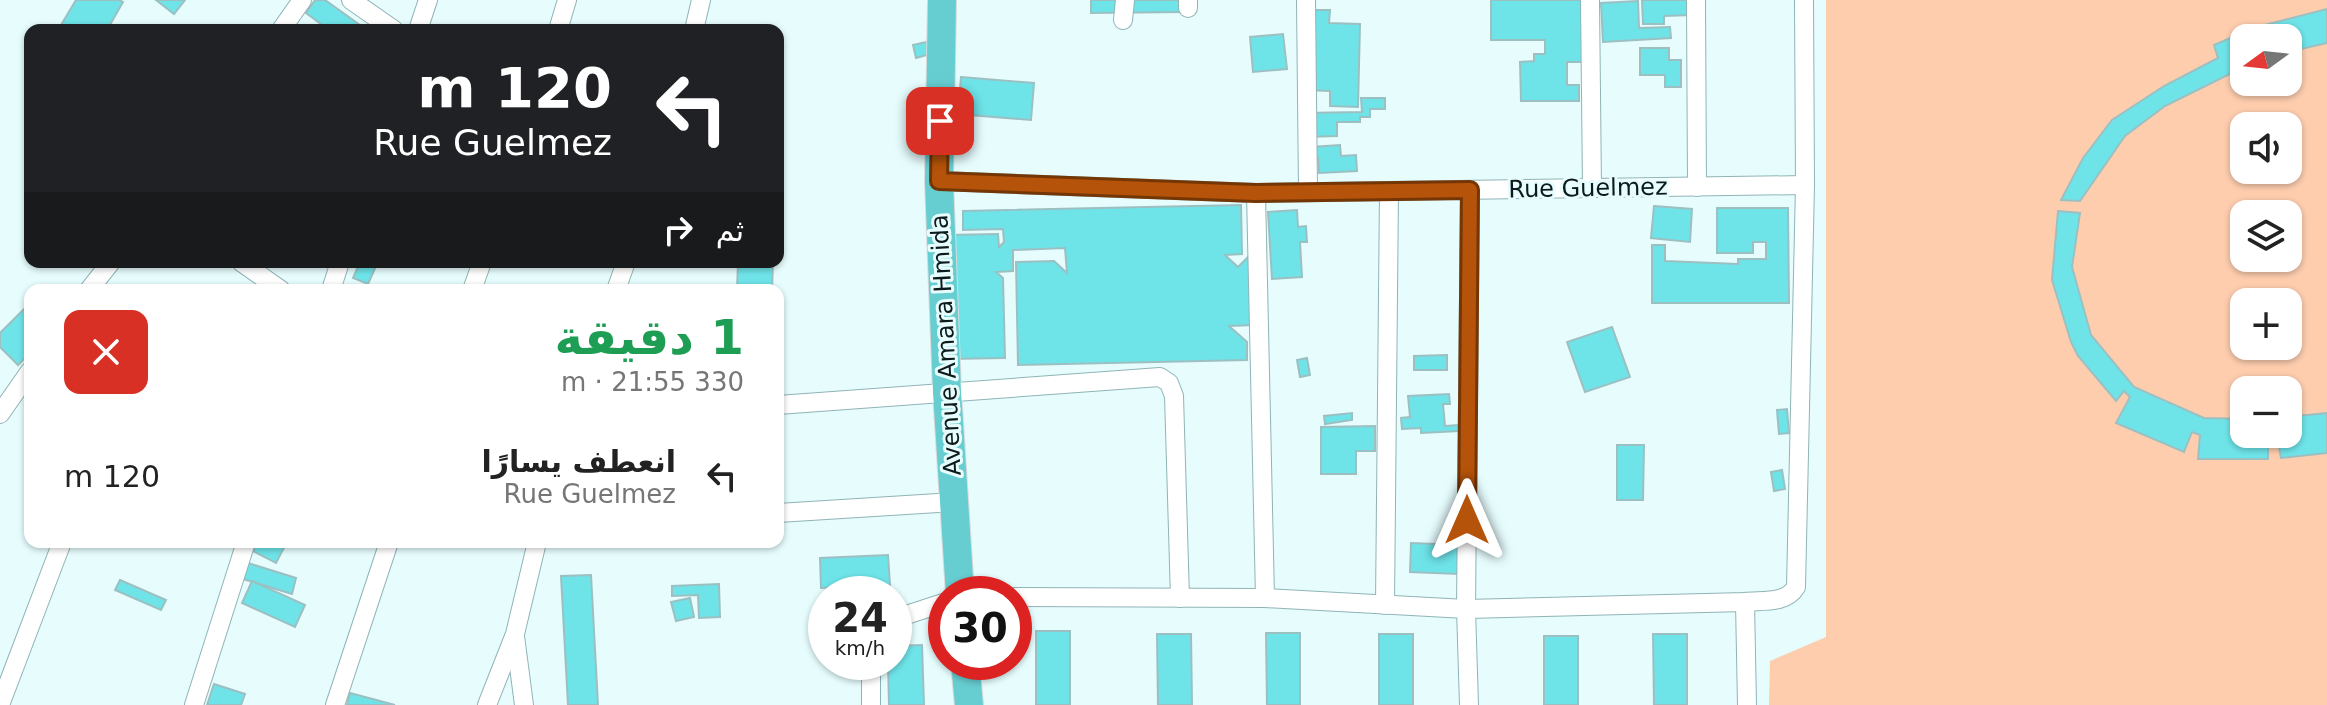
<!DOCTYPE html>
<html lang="ar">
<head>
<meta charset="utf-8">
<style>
	:root { --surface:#fff; --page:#f6f6f6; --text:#222; --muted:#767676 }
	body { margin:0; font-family:"DejaVu Sans","Noto Naskh Arabic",sans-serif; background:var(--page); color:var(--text); direction:rtl; height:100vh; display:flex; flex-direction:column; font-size:30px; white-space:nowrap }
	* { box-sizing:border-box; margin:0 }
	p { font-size:26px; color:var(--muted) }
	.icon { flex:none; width:44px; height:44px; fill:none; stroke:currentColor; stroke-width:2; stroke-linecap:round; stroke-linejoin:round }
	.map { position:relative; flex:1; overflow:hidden; direction:ltr }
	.panel { position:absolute; left:24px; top:284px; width:760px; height:264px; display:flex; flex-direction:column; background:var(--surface); border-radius:16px; box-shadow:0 2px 6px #0004; direction:rtl }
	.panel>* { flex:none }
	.banner { position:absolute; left:24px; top:24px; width:760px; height:244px; border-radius:16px; box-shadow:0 2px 6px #0004; direction:rtl; background:#202124; color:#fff; overflow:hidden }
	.needle { width:52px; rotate:255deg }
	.controls { position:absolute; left:2230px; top:24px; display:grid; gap:16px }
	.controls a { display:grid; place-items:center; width:72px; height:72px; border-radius:16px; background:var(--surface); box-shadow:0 2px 6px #0004; font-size:40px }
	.speed { position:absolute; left:808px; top:576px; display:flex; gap:16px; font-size:40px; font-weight:700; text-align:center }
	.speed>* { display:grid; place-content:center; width:104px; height:104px; border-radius:50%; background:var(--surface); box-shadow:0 2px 6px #0004; line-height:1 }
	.speed small { font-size:20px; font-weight:400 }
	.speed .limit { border:12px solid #d22; background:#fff; color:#111 }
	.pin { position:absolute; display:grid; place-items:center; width:68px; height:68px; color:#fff; margin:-34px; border-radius:16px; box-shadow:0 4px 12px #0006 }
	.me { position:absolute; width:88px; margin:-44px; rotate:0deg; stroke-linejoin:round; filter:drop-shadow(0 0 6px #0008) }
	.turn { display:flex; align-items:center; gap:28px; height:168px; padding:0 40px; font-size:36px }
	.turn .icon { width:104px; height:104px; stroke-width:2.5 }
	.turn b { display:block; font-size:56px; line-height:68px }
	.then { display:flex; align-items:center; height:76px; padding:0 40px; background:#0003; gap:16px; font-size:30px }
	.round { display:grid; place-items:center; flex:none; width:84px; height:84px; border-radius:16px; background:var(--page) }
	.headline { display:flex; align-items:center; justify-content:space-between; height:136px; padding:0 40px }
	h1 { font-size:48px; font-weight:700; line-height:60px; color:#1e9e55 }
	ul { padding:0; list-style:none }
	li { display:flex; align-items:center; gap:24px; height:112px; padding:0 40px }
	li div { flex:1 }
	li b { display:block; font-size:30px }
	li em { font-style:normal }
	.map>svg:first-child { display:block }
</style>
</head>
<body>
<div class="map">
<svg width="2327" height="705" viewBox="0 0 2327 705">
	<rect width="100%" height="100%" fill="#e6fcfd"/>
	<path fill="#fdcdae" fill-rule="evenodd" d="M1826,0H2327V705H1769L1770,661L1826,637ZM2244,38H2288V82H2244ZM2244,126H2288V170H2244ZM2244,214H2288V258H2244ZM2244,302H2288V346H2244ZM2244,390H2288V434H2244Z"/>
	<g fill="#6ee4e9" stroke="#9cc0c2" stroke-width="2">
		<path d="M76,0H119L123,2L107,30H58Z"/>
		<path d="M156,0H185L174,14Z"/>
		<path d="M315,0H325L367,30H329L306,13Z"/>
		<path d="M1091,0H1184V12L1091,13Z"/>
		<path d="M1491,0H1589V62H1567V85H1579V101H1521L1520,62L1534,61V54H1545V40H1491Z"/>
		<path d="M1642,0H1690L1691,15L1664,16V24H1643Z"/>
		<path d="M1638,1L1639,28L1670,27L1671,38L1603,42L1601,3Z"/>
		<path d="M2327,9V43L2288,52V38H2244V67L2165,106L2125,136L2080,201L2061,200L2083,158L2112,120L2164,86L2218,58L2214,45L2253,28Z"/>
		<path d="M1309,10H1330L1329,23L1360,24L1358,107L1330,106V91L1307,90Z"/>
		<path d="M1283,34L1287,69L1253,72L1250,37Z"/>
		<path d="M931,41L934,53L916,58L913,45Z"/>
		<path d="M1640,48H1669V60H1681V87H1665V75H1640Z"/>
		<path d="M961,77L1034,83L1031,120L958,114Z"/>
		<path d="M1361,98H1385V109H1370V117H1360V122H1337V136L1304,137L1303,113L1362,112Z"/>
		<path d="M1340,145L1341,156L1356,155L1357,171L1319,173L1318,158H1312L1311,147Z"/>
		<path d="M1241,205L1242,254L1225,255L1238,267L1252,253L1254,325L1229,326L1247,342V360L1018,365L1016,262L1054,261L1067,273L1065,248L1013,250V271L996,272L1003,278L1005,358L949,359L946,235L998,234L999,247L1004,242L1003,229L963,230V211Z"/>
		<path d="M1654,206L1692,209L1690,242L1651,238Z"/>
		<path d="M1717,208H1788L1789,303H1652V245H1665V261L1738,264V259H1766V242H1753V253H1717Z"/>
		<path d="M1297,210L1298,227L1306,226L1307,242H1300L1302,277L1272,279L1268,212Z"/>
		<path d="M2058,211L2080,213L2072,267L2091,335L2134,387L2204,418L2244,419V434H2288V417L2327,413V453L2281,458L2277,437L2268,436V459H2198L2200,435L2192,432L2184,452L2116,423L2130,397L2124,391L2116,401L2078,356L2071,342L2052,280Z"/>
		<path d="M360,262L377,264L368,284L353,278Z"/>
		<path d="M738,262H773L772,290H737Z"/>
		<path d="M29,304L30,353L18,365L0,347V333Z"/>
		<path d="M1612,327L1630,377L1585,392L1567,342Z"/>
		<path d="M1447,355V370H1414V356Z"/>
		<path d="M1307,358L1310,375L1300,377L1297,360Z"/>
		<path d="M1449,394L1450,404H1443L1445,426L1458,425L1459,431L1421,433V428L1402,429L1401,418L1410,417L1408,396Z"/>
		<path d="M1787,409L1789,433L1779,434L1777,410Z"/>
		<path d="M1352,413V420L1325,424L1324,416Z"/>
		<path d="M1375,426V451H1356V474H1321V427Z"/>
		<path d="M1617,445H1644L1643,500H1617Z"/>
		<path d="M1782,470L1785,489L1774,491L1771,472Z"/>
		<path d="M258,542H287L276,563L253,551Z"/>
		<path d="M1411,543L1461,545L1459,574L1410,572Z"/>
		<path d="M888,555L890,585L821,588L820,558Z"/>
		<path d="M248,563L296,578L292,594L243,579Z"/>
		<path d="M591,575L598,705H568L561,576Z"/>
		<path d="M120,580L166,600L161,610L115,590Z"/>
		<path d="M252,581L305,605L295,627L242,603Z"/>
		<path d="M719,584L720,617L699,618L698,595L672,596V586Z"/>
		<path d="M690,598L694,617L676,621L671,602Z"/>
		<rect x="1036" y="631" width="34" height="74"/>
		<path d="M1266,633H1300V705H1267Z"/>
		<path d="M1157,634H1191L1192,705H1158Z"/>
		<rect x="1379" y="634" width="34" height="71"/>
		<path d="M1653,634H1687V705H1654Z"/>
		<rect x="1544" y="636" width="34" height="69"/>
		<path d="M922,645L924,705H889L888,662H894V646Z"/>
		<path d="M214,684L245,694L241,705H207Z"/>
		<path d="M350,693L395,705H347Z"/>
	</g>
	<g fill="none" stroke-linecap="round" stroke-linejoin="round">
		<defs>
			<g id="street">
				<path d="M351,0L394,30"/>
				<path d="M1306,0L1308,192"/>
				<path d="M1590,0L1592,188"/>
				<path d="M1696,0L1697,187"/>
				<path d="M1188,8V0"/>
				<path d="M1123,20L1125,0"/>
				<path d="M281,30L302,0"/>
				<path d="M418,30L428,0"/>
				<path d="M558,30L567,0"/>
				<path d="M694,30L701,0"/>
				<path d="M939,181L1256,193L1805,185"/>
				<path d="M1256,193L1265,598"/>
				<path d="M241,262L281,290"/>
				<path d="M89,290L111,262"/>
				<path d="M331,290L340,262"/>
				<path d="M472,290L482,262"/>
				<path d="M616,290L626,262"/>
				<path d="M778,405L1160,377L1169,383L1174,396L1180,598"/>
				<path d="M0,414L30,371"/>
				<path d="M778,513L954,502"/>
				<path d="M1014,597L1265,598L1466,609L1745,602C1763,600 1786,604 1796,587L1805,185L1804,0"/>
				<path d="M1745,602L1747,705"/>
				<path d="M1385,605L1389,191"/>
				<path d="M894,619L946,602"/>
				<path d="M515,636L524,705"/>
				<path d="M871,662V705"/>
				<path d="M0,705L62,542"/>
				<path d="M194,705L246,542"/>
				<path d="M335,705L389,542"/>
				<path d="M487,705L515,634L537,542"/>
				<path d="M1469,705L1466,609L1470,190"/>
			</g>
			<g id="primary">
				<path d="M942,0L939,181L947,392L960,594"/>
				<path d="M965,662L969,705"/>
			</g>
		</defs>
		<use href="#street" stroke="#90b4b6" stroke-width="20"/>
		<use href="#primary" stroke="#d8dadb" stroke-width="30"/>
		<use href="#street" stroke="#fff" stroke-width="18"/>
		<use href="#primary" stroke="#66cdd0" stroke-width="28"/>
	</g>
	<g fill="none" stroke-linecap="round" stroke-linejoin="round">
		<defs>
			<path id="route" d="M940,121L939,181L1256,193L1470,190L1467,520"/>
		</defs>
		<use href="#route" stroke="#753606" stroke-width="20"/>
		<use href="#route" stroke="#b45309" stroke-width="14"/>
	</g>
	<g text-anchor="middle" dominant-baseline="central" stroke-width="6" stroke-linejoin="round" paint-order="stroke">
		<g font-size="24" fill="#0c1a1b" stroke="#e6fcfd">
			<text transform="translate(1588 188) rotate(-1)">Rue Guelmez</text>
			<text transform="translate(946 345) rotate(-93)">Avenue Amara Hmida</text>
		</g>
	</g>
</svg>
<div class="controls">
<a><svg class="needle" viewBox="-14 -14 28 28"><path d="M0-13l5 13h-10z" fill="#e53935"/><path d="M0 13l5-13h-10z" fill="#767676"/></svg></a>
<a><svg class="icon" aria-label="sound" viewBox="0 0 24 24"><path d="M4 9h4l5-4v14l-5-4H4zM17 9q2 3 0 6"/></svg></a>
<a><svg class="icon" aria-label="layers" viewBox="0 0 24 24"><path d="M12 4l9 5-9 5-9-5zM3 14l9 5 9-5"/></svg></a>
<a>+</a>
<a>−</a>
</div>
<div class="speed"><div>24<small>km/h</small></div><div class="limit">30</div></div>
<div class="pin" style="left:940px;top:121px;background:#d93025"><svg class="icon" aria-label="arrive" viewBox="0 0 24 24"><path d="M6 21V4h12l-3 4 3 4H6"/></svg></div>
<svg class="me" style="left:1467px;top:520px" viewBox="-20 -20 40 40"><path d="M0-17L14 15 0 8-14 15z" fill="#b45309" stroke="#fff" stroke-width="4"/></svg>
<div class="banner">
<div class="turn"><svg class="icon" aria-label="left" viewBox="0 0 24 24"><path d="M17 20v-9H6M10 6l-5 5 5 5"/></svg><div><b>120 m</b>Rue Guelmez</div></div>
<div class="then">ثم<svg class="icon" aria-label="right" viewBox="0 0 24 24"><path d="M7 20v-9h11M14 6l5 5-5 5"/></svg></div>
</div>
<section class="panel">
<div class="headline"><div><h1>1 دقيقة</h1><p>330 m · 21:55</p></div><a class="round" style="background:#d93025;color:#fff"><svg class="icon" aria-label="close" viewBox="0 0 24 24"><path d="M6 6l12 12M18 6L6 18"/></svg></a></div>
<ul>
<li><svg class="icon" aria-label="left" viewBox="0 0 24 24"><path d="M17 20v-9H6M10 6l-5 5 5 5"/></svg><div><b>انعطف يسارًا</b><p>Rue Guelmez</p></div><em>120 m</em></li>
</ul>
</section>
</div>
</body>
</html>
